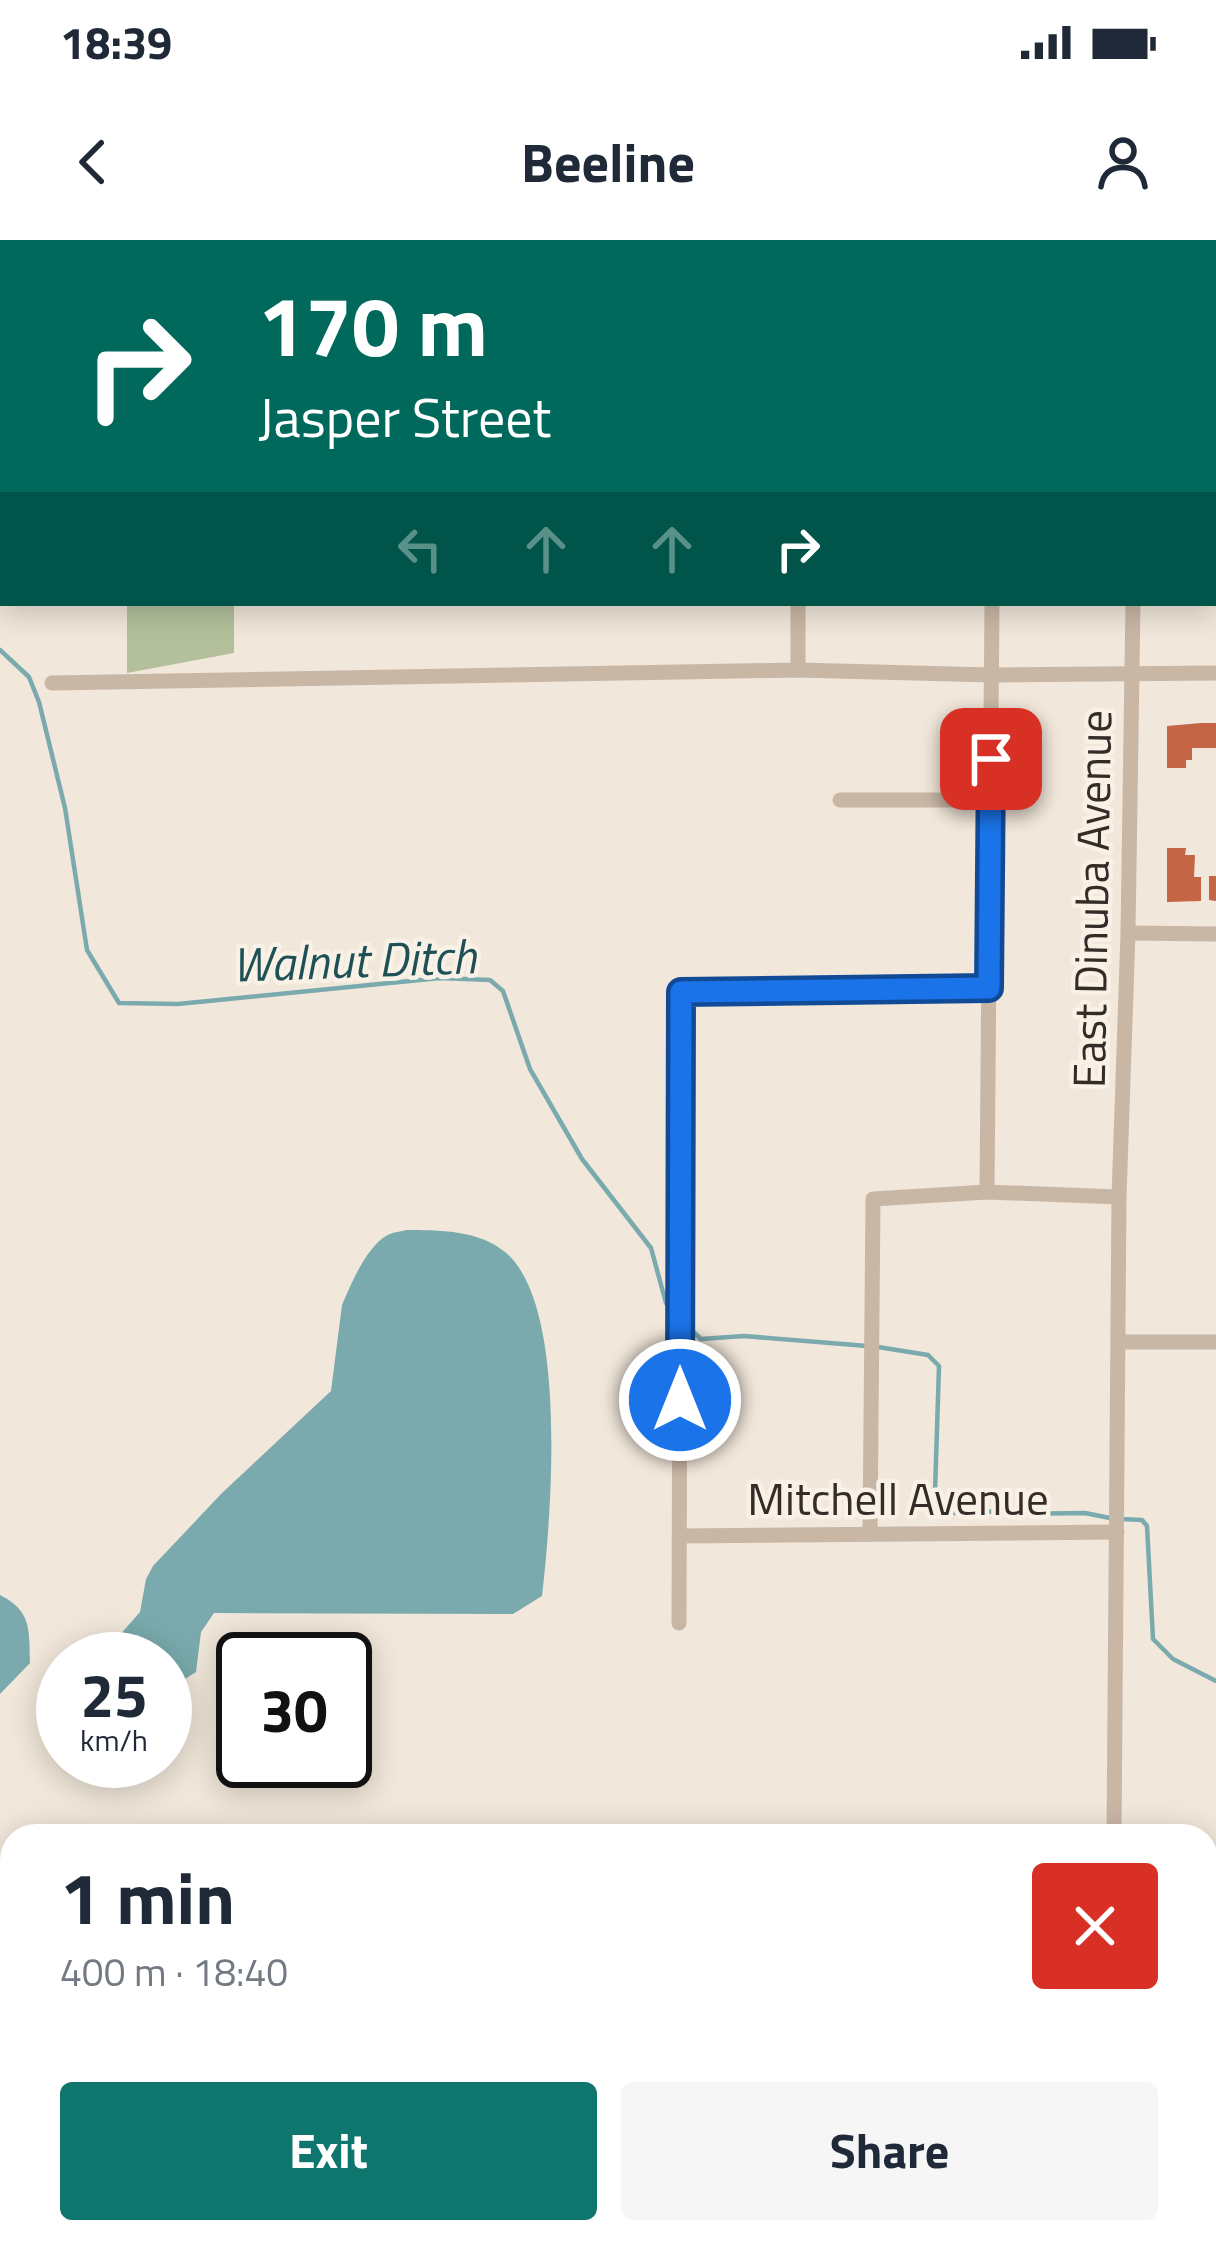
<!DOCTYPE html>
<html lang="en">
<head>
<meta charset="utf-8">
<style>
	:root { --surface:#fff; --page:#f6f6f7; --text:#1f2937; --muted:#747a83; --accent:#0f766e }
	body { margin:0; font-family:"Titillium Web",sans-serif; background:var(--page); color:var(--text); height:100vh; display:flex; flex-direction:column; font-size:45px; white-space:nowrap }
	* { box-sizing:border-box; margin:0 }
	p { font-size:39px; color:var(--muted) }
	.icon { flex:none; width:66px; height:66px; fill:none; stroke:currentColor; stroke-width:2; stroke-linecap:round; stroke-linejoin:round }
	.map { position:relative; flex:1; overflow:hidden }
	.drawer { position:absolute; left:0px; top:1584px; width:1218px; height:420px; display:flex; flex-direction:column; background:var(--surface); border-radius:36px 36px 0 0; box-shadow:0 6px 30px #0003 }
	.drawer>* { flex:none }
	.top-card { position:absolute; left:0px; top:0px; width:1218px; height:366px; box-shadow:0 6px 30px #0003; background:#00695c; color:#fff; overflow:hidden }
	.speed { position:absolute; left:36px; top:1392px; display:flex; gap:24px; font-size:60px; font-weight:700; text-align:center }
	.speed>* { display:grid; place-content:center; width:156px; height:156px; border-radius:50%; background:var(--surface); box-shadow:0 6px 30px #0003; line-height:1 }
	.speed small { font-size:30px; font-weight:400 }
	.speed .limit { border:6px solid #111; border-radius:18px; background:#fff; color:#111 }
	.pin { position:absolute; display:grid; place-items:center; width:102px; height:102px; color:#fff; margin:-51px; border-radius:24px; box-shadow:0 6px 18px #0006 }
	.me { position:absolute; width:132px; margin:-66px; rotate:0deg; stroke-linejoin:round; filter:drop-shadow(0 0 9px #0008) }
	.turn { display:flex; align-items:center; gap:42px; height:252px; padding:0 60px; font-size:54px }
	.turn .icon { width:156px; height:156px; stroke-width:2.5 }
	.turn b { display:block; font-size:84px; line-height:102px }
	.lanes { display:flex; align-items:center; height:114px; padding:0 60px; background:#0003; justify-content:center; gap:60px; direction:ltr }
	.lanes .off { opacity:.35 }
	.round { display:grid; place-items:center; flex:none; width:126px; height:126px; border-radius:12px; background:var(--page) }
	.summary { display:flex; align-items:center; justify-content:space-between; height:204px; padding:0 60px }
	h1 { font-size:72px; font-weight:700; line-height:90px }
	.cta { display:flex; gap:24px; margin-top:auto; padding:24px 60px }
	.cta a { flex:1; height:138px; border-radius:12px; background:var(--accent); color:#fff; font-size:48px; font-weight:700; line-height:138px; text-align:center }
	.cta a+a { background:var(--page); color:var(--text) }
	.status { display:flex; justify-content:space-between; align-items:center; height:84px; padding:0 60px; background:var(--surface); direction:ltr }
	.status svg { height:33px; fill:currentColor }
	header { display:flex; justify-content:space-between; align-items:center; height:156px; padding:0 60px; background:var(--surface); font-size:54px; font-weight:700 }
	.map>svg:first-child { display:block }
</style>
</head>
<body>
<div class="status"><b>18:39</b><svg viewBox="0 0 49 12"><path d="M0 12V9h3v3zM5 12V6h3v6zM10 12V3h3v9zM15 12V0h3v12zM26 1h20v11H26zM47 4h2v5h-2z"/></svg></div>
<header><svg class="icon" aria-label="back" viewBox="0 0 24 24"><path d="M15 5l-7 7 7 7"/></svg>Beeline<svg class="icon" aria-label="person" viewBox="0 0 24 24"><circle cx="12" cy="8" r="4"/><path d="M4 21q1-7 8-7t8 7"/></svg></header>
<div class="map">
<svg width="1216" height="2004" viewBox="0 0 1216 2004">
	<rect width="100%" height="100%" fill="#f1e7da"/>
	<path fill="#b3c09b" d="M127,363H234V413L127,433Z"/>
	<g fill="#7aaaad">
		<path d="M406,990C438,990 479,990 505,1012C569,1064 551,1279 542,1356L513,1374L214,1373L201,1392L196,1432L182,1441L165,1443V1419H77L76,1410L91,1399L118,1397L140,1372L146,1339L153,1326L222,1253L331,1151L342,1065C351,1044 366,1008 386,996C392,992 400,992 406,990Z"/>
		<path d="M0,1355C32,1371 29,1390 30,1423L0,1454Z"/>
	</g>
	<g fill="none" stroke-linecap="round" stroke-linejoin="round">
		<g stroke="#7aaaad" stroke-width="4.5">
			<path d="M0,410L29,437L39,462L65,568L87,710L119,763L178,764L440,738L490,740L503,751L530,829L582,919L651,1008L666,1063L674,1073"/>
			<path d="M686,1085L701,1099L744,1096L867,1106"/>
			<path d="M878,1107L928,1115L939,1126L935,1252L954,1273L1004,1271L1012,1274L1085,1273L1110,1278"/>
			<path d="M1121,1279L1142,1280L1147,1286L1153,1399L1173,1419L1216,1441"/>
		</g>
	</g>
	<g fill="#c46646">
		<path d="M1201,483H1216V508H1192V520H1186V528H1167V486Z"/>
		<path d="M1167,608H1186L1185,615H1195L1194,637H1201V661L1167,662Z"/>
		<path d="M1209,636H1216V661L1209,660Z"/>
	</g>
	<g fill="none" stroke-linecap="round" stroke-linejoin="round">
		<g stroke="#c9b7a6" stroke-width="15">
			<path d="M797,0V3"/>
			<path d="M605,3V0"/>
			<path d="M1133,3V0"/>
			<path d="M1215,46H1216"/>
			<path d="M1215,237H1216"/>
			<path d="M798,363V430"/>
			<path d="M52,443L798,430L992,435L1216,433"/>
			<path d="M840,560H991"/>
			<path d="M1128,693L1216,694"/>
			<path d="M987,952L992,363"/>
			<path d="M1119,1102H1216"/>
			<path d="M870,1294L873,959L987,952L1119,957"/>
			<path d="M680,1296L1117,1292"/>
			<path d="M679,1383L681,752L989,748"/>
			<path d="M1114,1596L1119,957L1128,693L1133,363"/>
			<path d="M1110,2004L1111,1992"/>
		</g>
	</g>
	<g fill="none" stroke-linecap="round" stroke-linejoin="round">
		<defs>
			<path id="route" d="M680,1160L681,752L989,748L991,519"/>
		</defs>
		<use href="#route" stroke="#114b97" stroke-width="30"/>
		<use href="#route" stroke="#1a73e8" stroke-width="21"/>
	</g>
	<g text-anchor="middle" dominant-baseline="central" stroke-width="9" stroke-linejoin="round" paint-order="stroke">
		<g font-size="45" fill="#352c27" stroke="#f9f1e6">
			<text transform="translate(1091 659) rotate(-89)">East Dinuba Avenue</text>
			<text x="898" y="1258">Mitchell Avenue</text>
		</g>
		<g font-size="48" font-style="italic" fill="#1d5156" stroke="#f9f1e6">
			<text transform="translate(354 720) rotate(-2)">Walnut Ditch</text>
		</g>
	</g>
</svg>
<div class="speed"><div>25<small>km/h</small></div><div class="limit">30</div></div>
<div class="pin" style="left:991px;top:519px;background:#d93025"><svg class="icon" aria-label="arrive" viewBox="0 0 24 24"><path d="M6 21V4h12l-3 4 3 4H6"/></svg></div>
<svg class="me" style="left:680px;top:1160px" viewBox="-20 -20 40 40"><circle r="17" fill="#1a73e8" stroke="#fff" stroke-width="3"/><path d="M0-11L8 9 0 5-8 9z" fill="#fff"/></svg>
<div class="top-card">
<div class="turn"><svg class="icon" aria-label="right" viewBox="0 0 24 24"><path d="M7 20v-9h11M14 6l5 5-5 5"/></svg><div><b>170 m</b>Jasper Street</div></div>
<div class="lanes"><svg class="icon off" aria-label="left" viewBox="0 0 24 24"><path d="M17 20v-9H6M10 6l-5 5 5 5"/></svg><svg class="icon off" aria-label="ahead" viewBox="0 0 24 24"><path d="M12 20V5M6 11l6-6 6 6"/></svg><svg class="icon off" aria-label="ahead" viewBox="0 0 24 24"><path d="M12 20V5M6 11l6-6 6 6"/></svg><svg class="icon" aria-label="right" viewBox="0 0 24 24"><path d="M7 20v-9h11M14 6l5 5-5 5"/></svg></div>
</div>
<section class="drawer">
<div class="summary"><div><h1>1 min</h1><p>400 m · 18:40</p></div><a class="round" style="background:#d93025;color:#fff"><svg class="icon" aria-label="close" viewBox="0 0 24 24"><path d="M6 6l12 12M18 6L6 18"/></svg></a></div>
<div class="cta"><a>Exit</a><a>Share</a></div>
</section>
</div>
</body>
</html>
